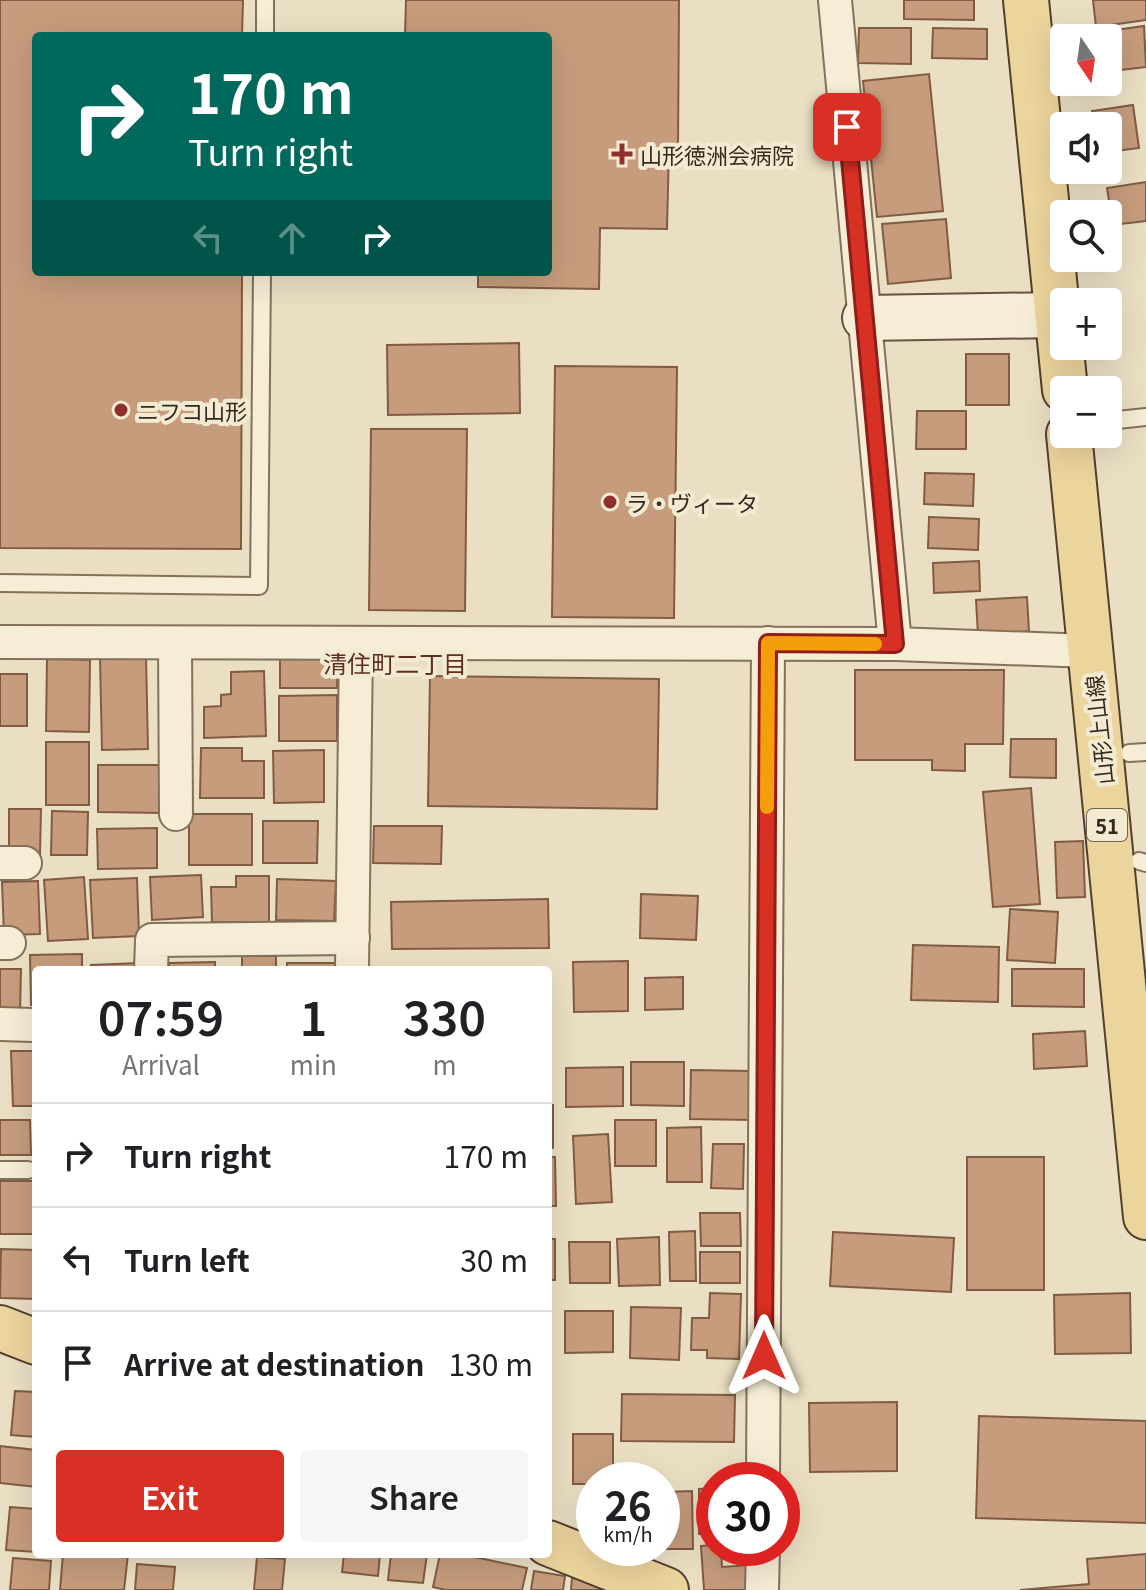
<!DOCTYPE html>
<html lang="en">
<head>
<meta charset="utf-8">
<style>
	:root { --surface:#fff; --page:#f6f6f6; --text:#202124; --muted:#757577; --line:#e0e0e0; --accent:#d93025 }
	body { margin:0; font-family:Georgia,"Noto Sans JP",serif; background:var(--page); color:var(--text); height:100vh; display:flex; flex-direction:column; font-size:30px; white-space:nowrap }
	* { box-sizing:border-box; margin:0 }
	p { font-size:26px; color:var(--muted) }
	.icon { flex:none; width:44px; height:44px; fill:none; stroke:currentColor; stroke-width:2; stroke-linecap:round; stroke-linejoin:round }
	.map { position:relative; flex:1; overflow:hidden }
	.panel { position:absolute; left:32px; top:966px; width:520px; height:592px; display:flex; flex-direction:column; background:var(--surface); border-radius:8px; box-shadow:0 8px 32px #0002 }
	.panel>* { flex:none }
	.banner { position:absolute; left:32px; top:32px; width:520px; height:244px; border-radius:8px; box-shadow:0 8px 32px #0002; background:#00695c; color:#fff; overflow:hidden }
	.needle { width:52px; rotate:167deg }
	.controls { position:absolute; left:1050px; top:24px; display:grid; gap:16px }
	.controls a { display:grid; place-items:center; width:72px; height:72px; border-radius:8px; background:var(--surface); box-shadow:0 8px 32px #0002; font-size:40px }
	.speed { position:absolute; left:576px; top:1462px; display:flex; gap:16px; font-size:40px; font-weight:700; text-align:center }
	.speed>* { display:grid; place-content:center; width:104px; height:104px; border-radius:50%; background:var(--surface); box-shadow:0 8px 32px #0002; line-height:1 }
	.speed small { font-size:20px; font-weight:400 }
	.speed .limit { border:12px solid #d22; background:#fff; color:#111 }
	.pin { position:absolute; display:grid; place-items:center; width:68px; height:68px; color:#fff; margin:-34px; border-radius:16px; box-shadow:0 4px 12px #0006 }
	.me { position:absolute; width:88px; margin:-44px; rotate:0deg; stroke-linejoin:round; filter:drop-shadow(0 0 6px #0008) }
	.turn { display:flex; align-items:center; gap:28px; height:168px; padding:0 24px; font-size:36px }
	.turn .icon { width:104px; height:104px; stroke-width:2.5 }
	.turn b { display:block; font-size:56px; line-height:68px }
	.lanes { display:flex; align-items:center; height:76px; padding:0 24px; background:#0003; justify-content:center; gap:40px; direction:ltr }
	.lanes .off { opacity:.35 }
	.eta { display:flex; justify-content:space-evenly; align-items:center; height:136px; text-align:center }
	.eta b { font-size:48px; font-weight:600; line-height:56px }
	.cta { display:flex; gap:16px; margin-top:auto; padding:16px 24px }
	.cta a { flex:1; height:92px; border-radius:8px; background:var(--accent); color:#fff; font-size:32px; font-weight:600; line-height:92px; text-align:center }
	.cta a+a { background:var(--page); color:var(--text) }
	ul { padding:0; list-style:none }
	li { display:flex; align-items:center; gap:24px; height:104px; padding:0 24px; border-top:2px solid var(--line) }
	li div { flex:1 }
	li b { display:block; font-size:30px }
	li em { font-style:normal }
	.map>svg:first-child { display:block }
</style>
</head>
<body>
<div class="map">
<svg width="1146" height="1590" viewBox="0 0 1146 1590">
	<rect width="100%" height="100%" fill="#ebdfc3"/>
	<g fill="#c69c7c" stroke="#815c43" stroke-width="2">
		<path d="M0,0H243L242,36H36V272H242L241,549L0,548Z"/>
		<path d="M406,0H679L678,150L669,149L667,229L600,228L599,289L478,287V272H548V36H405Z"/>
		<path d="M904,0H974V20L904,19Z"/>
		<path d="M1093,0H1146V20L1096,27Z"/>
		<path d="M1144,26L1146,67L1113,71L1108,31Z"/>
		<path d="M859,28H911V64L858,63Z"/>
		<path d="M933,28L987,29V59L932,58Z"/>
		<path d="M929,74L943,211L877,217L863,81Z"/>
		<path d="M1133,105L1139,148L1108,152V126H1094L1092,111Z"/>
		<path d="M1146,182V221L1113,225L1107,188Z"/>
		<path d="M946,219L951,278L888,284L882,224Z"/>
		<path d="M519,343L520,413L388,415L387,345Z"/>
		<rect x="966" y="354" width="43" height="51"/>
		<path d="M555,366L677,367L674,618L552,617Z"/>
		<path d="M917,411H966V449H916Z"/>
		<path d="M371,429H467L465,611L369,610Z"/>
		<path d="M925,473L974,474L973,506L924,504Z"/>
		<path d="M929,517L979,519L978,550L928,548Z"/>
		<path d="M979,561L980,591L934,593L933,563Z"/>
		<path d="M1027,597L1029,631L978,635L976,600Z"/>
		<path d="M280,655H338L337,688H280Z"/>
		<path d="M146,656L148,749L102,750L100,658Z"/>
		<path d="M47,659L90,660L89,732L46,731Z"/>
		<path d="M855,670H1004L1003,744H965V771L932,770V760H855Z"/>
		<path d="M264,671L266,736L204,738V707L221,706V695L231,694V672Z"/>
		<rect x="0" y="674" width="27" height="52"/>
		<path d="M430,676L659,679L657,809L428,806Z"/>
		<path d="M337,695V741H279V696Z"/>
		<path d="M1011,739H1056V778L1010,777Z"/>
		<rect x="46" y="742" width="43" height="63"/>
		<path d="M201,748H242V761H264V798H200Z"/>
		<path d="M324,750V802L274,803L273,751Z"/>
		<path d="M98,765H162V813L98,812Z"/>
		<path d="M1031,788L1040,904L993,907L983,792Z"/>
		<path d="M9,809H41L40,855L9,854Z"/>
		<path d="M52,811L88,812L87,855H51Z"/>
		<rect x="189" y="814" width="63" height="51"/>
		<path d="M263,821H318L317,863H263Z"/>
		<path d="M374,826H442L441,864L373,863Z"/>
		<path d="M157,828V868L98,869L97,829Z"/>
		<path d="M1083,841L1085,897L1057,898L1055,842Z"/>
		<path d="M201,875L203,917L152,920L150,877Z"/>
		<path d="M236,876H269V922H212L211,887H236Z"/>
		<path d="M84,877L88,939L48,941L44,880Z"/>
		<path d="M137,878L139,936L93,938L90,880Z"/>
		<path d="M277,879L336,881L334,921L276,920Z"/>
		<path d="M38,881L40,934L4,935L2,882Z"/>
		<path d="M641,894L698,896L696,940L640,938Z"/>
		<path d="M548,899L549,948L392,949L391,902Z"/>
		<path d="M1010,909L1058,912L1055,963L1007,960Z"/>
		<path d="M913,945L999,947L998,1002L911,1000Z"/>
		<path d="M82,954V970H36V1005H31L30,955Z"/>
		<rect x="242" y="956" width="34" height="14"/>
		<path d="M628,961V1011L574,1012L573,962Z"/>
		<path d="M215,962V970H169V963Z"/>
		<path d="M139,963V970H91V965Z"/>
		<rect x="287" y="963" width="48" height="7"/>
		<path d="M0,969H21L20,1013H0Z"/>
		<path d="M1012,969H1084V1007L1012,1006Z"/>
		<path d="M683,977V1009L645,1010V978Z"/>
		<path d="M1085,1031L1087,1066L1034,1069L1033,1034Z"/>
		<path d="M11,1051H36V1106H13Z"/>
		<path d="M631,1062H684V1106L631,1105Z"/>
		<path d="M623,1067V1106L566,1107V1068Z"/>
		<path d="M691,1070L752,1071V1120L690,1119Z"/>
		<rect x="548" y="1105" width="5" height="43"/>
		<path d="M0,1120H30L31,1155H0Z"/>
		<rect x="615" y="1120" width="41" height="46"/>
		<path d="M701,1127L702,1182H667V1128Z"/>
		<path d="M608,1134L612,1202L576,1204L573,1136Z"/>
		<path d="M713,1144H744L743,1189L711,1188Z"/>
		<path d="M548,1157H555L556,1206H548Z"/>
		<rect x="967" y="1157" width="77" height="133"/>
		<rect x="0" y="1181" width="36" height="53"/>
		<path d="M700,1213H740L741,1246H701Z"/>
		<path d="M695,1231L696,1281H670L669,1232Z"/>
		<path d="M833,1232L954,1238L951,1292L830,1286Z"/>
		<path d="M659,1237L660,1285L619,1286L617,1239Z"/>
		<rect x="548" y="1239" width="7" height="41"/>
		<path d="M569,1242H610V1283H570Z"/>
		<path d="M1,1249L36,1250V1299L0,1298Z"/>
		<rect x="700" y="1252" width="40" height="31"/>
		<path d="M710,1293L741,1294L739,1359L707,1358V1350H691L692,1318H709Z"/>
		<path d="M1130,1293L1131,1353L1055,1354L1054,1295Z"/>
		<path d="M631,1307L681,1308L679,1360L630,1358Z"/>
		<path d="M565,1311H613V1352L565,1353Z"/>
		<path d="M15,1391L36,1392V1437L11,1435Z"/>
		<path d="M622,1394L735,1395L734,1442L621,1441Z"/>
		<path d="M897,1402V1471L810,1472L809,1403Z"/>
		<path d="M979,1416L1146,1421V1523L976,1518Z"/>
		<path d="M573,1434H613V1480H594V1484H573Z"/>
		<path d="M0,1446L36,1450V1487L0,1483Z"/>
		<path d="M714,1488V1534H699V1489Z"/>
		<path d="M692,1491L693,1549H666L665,1492Z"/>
		<path d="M10,1507L36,1509V1552L6,1550Z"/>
		<path d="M714,1545V1548H721L722,1567L751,1565L752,1590H704L701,1546Z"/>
		<path d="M63,1554H128L124,1590H60Z"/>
		<path d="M344,1554H380L378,1576L342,1572Z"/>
		<path d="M391,1554H427L423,1583L388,1580Z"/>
		<path d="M440,1554H460L527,1568L522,1590H446L433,1587Z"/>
		<path d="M1146,1554V1590H1020L1089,1584L1087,1559Z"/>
		<path d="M257,1557L285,1559L282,1590H254Z"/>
		<path d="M13,1558L51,1561L49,1590H10Z"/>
		<path d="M137,1564L175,1567L173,1590H135Z"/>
		<path d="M534,1571L565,1576L563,1590H531Z"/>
		<path d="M572,1578L602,1582L601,1590H571Z"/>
	</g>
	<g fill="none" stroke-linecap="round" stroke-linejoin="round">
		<defs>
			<g id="lane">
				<path d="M265,36V0"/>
				<path d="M1108,421L1146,417"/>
				<path d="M0,583L259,586L262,272"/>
				<path d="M1129,753L1146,752"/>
				<path d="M1139,861L1146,863"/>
				<path d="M0,1170H28"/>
			</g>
			<g id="street">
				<path d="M835,0L895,644"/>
				<path d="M0,642L895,644L1090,651"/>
				<path d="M175,643L176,814"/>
				<path d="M0,863H25"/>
				<path d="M0,943H9"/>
				<path d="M151,970L152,940L353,938"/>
				<path d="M352,970L356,644"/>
				<path d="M0,1024L33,1025"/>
				<path d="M763,1480L768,643"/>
				<path d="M762,1590L763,1548"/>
			</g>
			<path id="secondary" d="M865,318L1058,315"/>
			<g id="primary">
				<path d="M1026,0L1065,390"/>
				<path d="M1069,434L1146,1217"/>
				<path d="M0,1328L36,1342"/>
				<path d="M548,1543L666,1590"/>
			</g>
		</defs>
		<use href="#lane" stroke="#84715b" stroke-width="20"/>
		<use href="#street" stroke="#84715b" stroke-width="36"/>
		<use href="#secondary" stroke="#66523f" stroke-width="48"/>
		<use href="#primary" stroke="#52402f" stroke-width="48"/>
		<use href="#lane" stroke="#f6edd6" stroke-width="16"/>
		<use href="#street" stroke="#f6edd6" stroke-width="32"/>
		<use href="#secondary" stroke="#f6edd6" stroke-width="44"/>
		<use href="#primary" stroke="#ecd49d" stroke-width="44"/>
	</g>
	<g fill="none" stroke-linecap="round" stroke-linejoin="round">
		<defs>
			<path id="route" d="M764,1356L768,643L895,644L847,127"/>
		</defs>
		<use href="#route" stroke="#8d1f18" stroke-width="20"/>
		<use href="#route" stroke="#d93025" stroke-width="14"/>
		<path stroke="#f59e0b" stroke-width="14" d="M767,807L768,643L875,644"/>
	</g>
	<g fill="#8f302f" stroke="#f3ead2" stroke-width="3">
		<path d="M618 142h8v8h8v8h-8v8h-8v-8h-8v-8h8z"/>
		<circle cx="121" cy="410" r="8"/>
		<circle cx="610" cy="502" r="8"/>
	</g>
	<g text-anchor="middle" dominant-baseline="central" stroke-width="8" stroke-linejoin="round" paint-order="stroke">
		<rect fill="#f3ead2" stroke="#6e6354" stroke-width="2" x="1087" y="809" width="40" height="32" rx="6"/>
		<g font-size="20" font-weight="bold" fill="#35291e">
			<text x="1107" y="825">51</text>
		</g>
		<g font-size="22" fill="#35291e" stroke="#f3ead2" text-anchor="start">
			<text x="640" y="154">山形徳洲会病院</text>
			<text x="137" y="410">ニフコ山形</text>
			<text x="626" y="502">ラ・ヴィータ</text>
		</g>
		<g font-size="22" fill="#35291e" stroke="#f3ead2">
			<text transform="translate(1098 730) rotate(-96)">山形上山線</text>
		</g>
		<g font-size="24" fill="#5e2e21" stroke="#f3ead2">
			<text x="395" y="662">清住町二丁目</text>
		</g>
	</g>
</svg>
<div class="controls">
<a><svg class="needle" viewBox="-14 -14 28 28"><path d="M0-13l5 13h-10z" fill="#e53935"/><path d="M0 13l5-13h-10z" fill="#757577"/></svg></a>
<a><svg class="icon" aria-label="sound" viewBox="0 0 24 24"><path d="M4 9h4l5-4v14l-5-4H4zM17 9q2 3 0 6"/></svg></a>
<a><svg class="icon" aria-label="search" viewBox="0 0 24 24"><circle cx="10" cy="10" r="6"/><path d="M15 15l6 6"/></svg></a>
<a>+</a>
<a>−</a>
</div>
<div class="speed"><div>26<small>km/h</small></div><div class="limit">30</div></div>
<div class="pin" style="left:847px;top:127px;background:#d93025"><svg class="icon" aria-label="arrive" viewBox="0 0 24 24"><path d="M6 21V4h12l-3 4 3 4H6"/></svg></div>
<svg class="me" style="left:764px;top:1356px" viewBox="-20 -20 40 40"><path d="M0-17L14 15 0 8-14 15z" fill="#d93025" stroke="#fff" stroke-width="4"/></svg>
<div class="banner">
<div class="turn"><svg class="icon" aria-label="right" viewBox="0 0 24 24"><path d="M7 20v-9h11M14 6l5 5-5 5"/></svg><div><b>170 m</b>Turn right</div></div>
<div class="lanes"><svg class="icon off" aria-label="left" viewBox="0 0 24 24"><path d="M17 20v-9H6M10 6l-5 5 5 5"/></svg><svg class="icon off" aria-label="ahead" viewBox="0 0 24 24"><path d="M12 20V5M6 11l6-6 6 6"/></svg><svg class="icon" aria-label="right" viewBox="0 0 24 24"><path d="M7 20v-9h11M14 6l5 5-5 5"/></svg></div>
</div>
<section class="panel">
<div class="eta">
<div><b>07:59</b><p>Arrival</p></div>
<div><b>1</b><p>min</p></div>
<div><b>330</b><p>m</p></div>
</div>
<ul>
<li><svg class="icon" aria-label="right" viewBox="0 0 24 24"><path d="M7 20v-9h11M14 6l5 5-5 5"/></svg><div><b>Turn right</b></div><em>170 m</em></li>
<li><svg class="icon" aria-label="left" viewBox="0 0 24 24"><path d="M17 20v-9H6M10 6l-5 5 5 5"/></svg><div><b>Turn left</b></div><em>30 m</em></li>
<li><svg class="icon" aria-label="arrive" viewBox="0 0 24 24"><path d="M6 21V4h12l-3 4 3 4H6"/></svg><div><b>Arrive at destination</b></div><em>130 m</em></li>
</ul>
<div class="cta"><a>Exit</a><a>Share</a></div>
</section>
</div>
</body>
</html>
